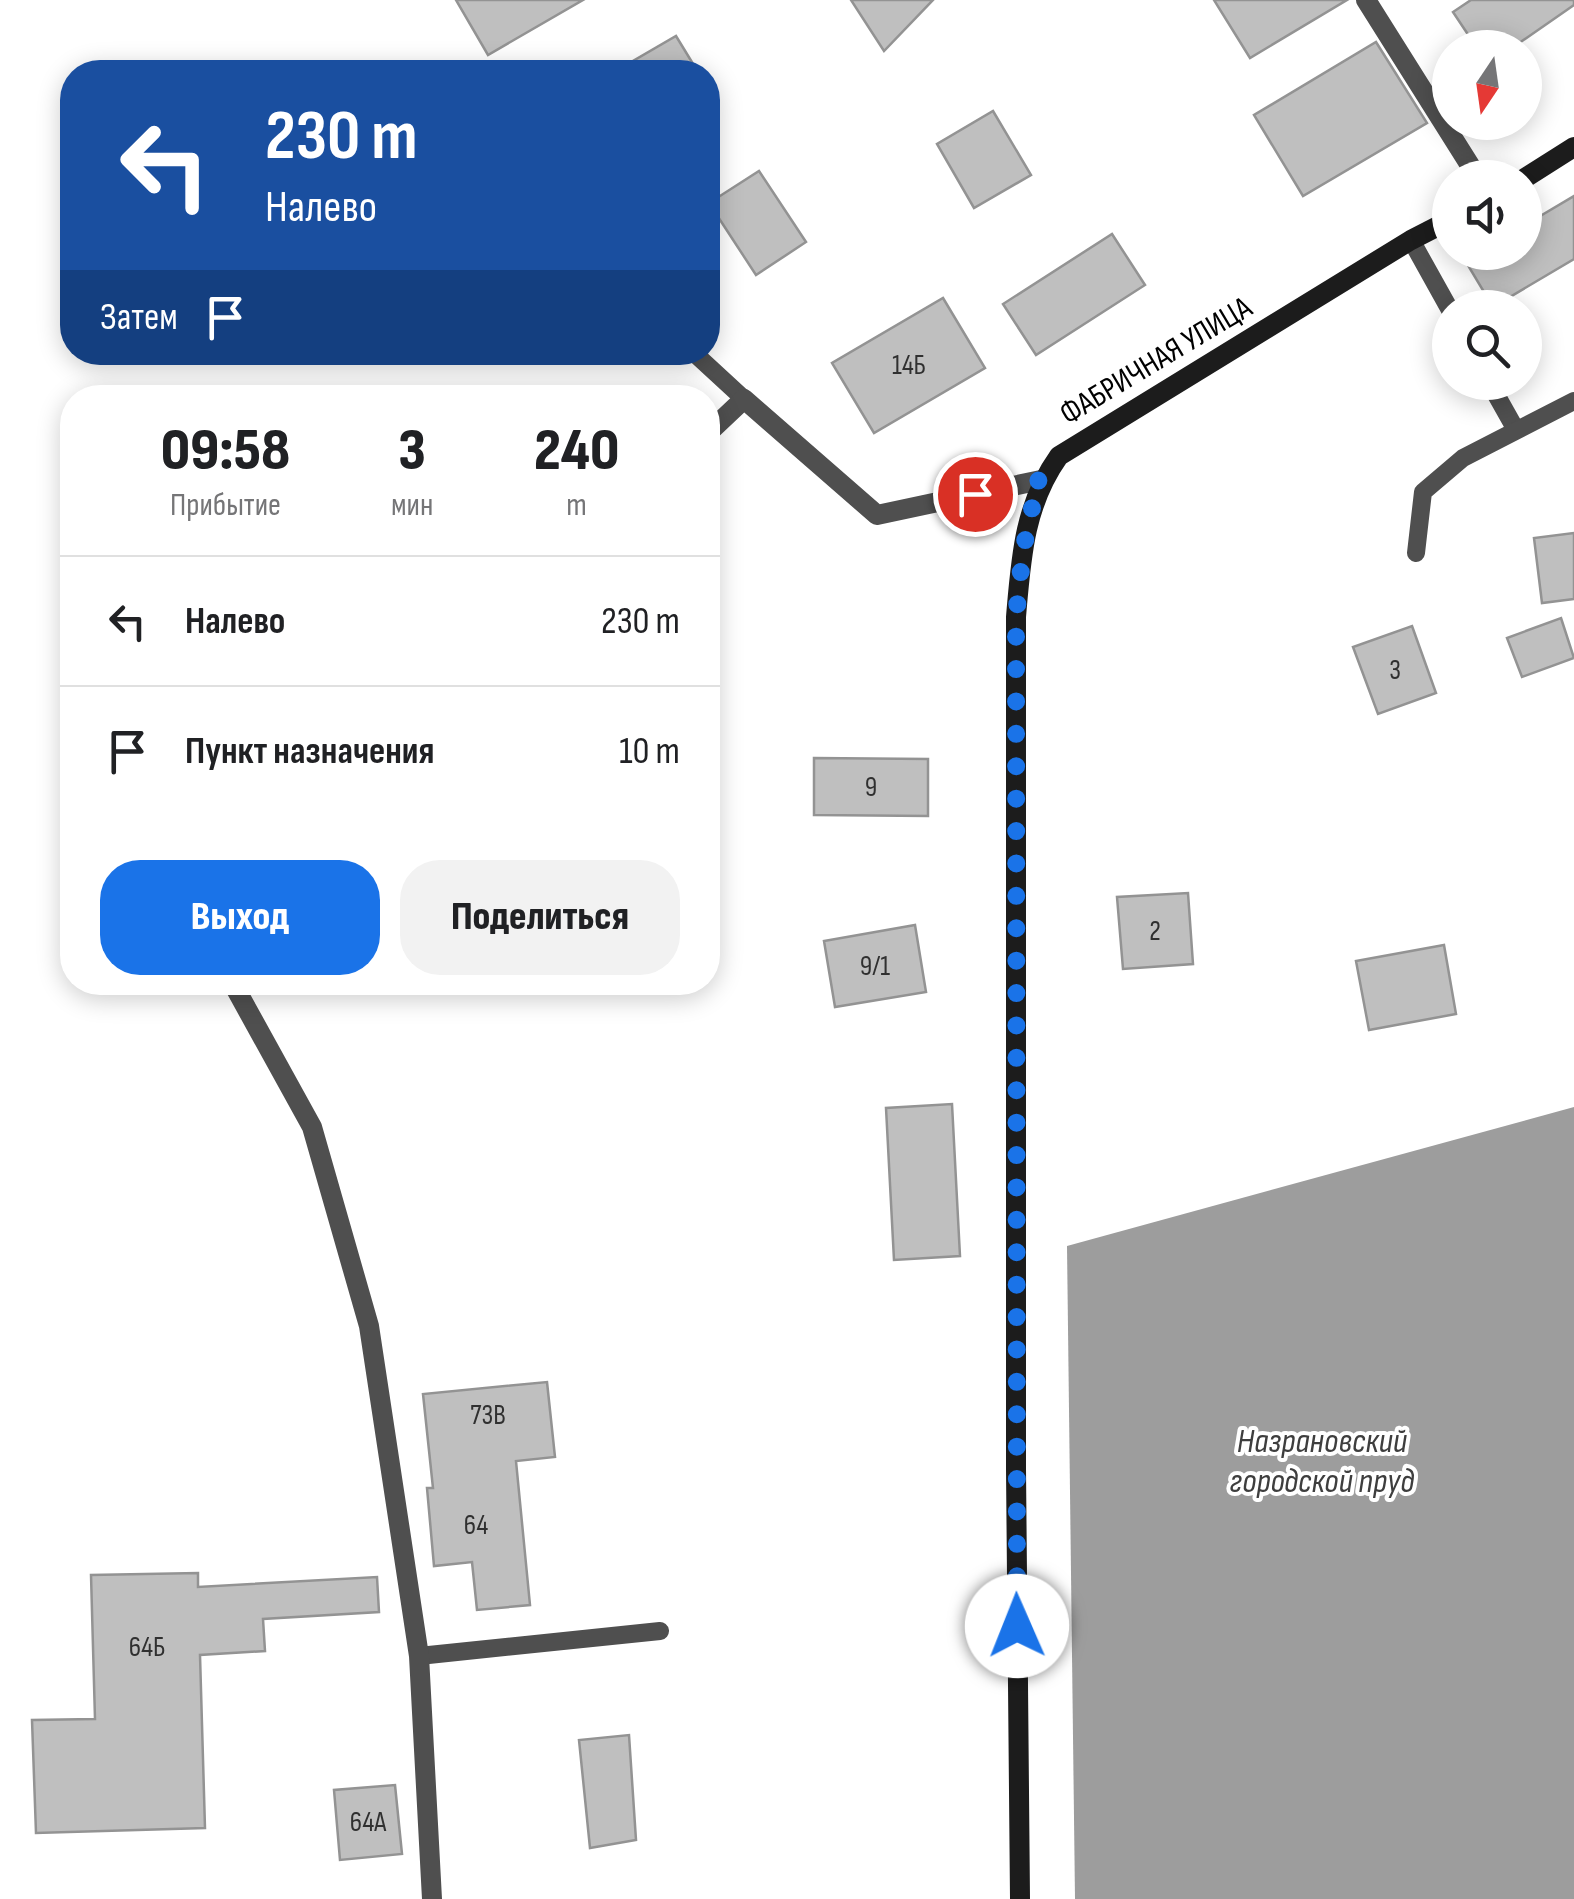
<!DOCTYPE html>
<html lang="ru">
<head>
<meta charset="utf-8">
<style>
	:root { --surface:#fff; --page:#f2f2f2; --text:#202124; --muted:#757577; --line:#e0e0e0; --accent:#1a73e8 }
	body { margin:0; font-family:"Sofia Sans Condensed",sans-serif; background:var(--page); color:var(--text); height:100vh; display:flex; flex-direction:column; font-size:38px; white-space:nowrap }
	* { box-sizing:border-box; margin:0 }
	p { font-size:32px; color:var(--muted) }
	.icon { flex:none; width:55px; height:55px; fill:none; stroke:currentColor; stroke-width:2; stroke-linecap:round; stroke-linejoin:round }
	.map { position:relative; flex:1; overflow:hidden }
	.details { position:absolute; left:60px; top:385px; width:660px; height:610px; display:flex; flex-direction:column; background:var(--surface); border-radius:40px; box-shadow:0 5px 25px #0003 }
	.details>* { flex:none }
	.hud { position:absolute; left:60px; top:60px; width:660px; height:305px; border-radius:40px; box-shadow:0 5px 25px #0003; background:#1a4fa0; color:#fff; overflow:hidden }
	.needle { width:65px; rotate:193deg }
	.controls { position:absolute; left:1432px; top:30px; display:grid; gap:20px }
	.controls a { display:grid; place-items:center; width:110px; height:110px; border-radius:50%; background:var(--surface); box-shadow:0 5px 25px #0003; font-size:50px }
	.pin { position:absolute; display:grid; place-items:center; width:85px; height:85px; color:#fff; margin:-42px; border:5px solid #fff; border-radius:50%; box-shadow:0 2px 10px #0007 }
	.me { position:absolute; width:110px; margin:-55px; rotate:359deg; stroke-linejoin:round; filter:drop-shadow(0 0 8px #0008) }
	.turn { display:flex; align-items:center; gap:35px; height:210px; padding:0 40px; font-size:45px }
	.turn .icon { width:130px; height:130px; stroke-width:2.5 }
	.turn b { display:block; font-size:70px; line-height:85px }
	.then { display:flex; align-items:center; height:95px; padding:0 40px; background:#0003; gap:20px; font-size:38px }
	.eta { display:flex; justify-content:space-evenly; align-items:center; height:170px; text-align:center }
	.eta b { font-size:60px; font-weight:800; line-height:70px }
	.button { display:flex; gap:20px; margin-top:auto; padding:20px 40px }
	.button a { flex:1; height:115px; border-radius:40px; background:var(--accent); color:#fff; font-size:40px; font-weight:800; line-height:115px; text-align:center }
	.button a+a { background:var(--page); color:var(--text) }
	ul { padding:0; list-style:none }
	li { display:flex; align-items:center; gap:30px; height:130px; padding:0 40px; border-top:2px solid var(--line) }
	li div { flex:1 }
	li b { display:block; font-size:38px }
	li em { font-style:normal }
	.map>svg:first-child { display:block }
</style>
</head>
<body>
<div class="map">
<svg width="1574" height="1899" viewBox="0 0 1574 1899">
	<rect width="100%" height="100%" fill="#fff"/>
	<path fill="#9d9d9d" d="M1574,1107V1899H1075L1067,1246Z"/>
	<g fill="#bfbfbf" stroke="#939393" stroke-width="2.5">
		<path d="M456,0H583L488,55Z"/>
		<path d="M851,0H933L884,51Z"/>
		<path d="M1214,0H1347L1250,58Z"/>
		<path d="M1471,0H1574V5L1512,48H1477L1453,12Z"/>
		<path d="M676,36L698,72H614Z"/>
		<path d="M1376,42L1427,123L1303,196L1254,115Z"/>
		<path d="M993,111L1031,175L974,208L937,144Z"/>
		<path d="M759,171L806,242L756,275L709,203Z"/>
		<path d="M1574,196V259L1493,307L1460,252H1525V225Z"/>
		<path d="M1112,234L1145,285L1036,355L1003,304Z"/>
		<path d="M943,298L985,368L874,433L832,363Z"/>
		<path d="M1574,533V599L1542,603L1534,538Z"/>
		<path d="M1561,618L1574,658L1522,677L1507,638Z"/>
		<path d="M1412,626L1436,693L1378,714L1353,647Z"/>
		<path d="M814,758L928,759V816L814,815Z"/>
		<path d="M1188,893L1193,964L1123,969L1117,897Z"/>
		<path d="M915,925L926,992L835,1007L824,941Z"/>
		<path d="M1444,945L1456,1014L1369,1030L1356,961Z"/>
		<path d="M952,1104L960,1256L894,1260L886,1108Z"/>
		<path d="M547,1382L555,1457L516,1461L530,1605L477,1610L472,1562L434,1566L427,1488H433L423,1394Z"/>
		<path d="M198,1573V1587L377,1577L379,1612L263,1619L265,1651L200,1655L205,1828L36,1833L32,1720L95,1719L91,1575Z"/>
		<path d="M629,1735L636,1840L590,1848L579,1740Z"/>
		<path d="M395,1785L402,1854L340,1860L334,1790Z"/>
	</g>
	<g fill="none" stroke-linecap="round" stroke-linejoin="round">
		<g stroke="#4f4f4f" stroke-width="18">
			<path d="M1411,240L1450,310"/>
			<path d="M693,352L744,399"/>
			<path d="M1489,382L1516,430"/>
			<path d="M1416,553L1423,492L1463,458L1574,401"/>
			<path d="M419,1656L660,1631"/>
		</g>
		<g stroke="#4f4f4f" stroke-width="20">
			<path d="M1366,0L1478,178"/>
			<path d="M708,433L744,399L877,515L1041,480"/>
			<path d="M232,982L312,1127L369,1326L419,1656L432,1899"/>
		</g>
		<g stroke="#1c1c1c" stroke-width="20">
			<path d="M1525,178L1574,147"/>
			<path d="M1020,1899L1016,1469V617C1021,558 1024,505 1059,456L1411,240L1450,220"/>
		</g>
	</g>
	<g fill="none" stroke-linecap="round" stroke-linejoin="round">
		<path stroke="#1a73e8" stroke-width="18" stroke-dasharray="0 32.4" d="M975,494L1041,480C1024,525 1021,570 1016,617L1017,1626"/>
	</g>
	<g text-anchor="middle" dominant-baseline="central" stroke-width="8" stroke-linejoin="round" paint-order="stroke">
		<g font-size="28" fill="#303030">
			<text x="909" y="365">14Б</text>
			<text x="1395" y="670">3</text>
			<text x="871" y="787">9</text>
			<text x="1155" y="931">2</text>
			<text x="875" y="966">9/1</text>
			<text x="488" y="1415">73В</text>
			<text x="476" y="1525">64</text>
			<text x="147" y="1647">64Б</text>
			<text x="368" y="1822">64А</text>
		</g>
		<g font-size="32" fill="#000" stroke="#fff">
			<text transform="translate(1156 361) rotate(-31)">ФАБРИЧНАЯ УЛИЦА</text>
		</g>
		<g font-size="35" font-style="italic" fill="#3e3e3e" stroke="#fff">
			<text x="1322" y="1441">Назрановский<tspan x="1322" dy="40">городской пруд</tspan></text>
		</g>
	</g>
</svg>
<div class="controls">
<a><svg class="needle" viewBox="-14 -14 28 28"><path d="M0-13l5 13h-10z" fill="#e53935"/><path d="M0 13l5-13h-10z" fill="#757577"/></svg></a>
<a><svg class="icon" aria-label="sound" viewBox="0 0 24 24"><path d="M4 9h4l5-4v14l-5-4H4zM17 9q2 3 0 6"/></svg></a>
<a><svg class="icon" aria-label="search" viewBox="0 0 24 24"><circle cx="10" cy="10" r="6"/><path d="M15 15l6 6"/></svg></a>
</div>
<div class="pin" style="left:975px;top:494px;background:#d93025"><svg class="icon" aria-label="arrive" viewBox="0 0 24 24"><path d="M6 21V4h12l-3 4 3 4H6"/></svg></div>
<svg class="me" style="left:1017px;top:1626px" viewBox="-20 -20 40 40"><circle r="19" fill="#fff"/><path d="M0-13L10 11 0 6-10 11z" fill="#1a73e8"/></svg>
<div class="hud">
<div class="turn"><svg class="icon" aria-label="left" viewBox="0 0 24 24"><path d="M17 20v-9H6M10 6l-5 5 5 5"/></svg><div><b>230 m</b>Налево</div></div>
<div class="then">Затем<svg class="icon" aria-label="arrive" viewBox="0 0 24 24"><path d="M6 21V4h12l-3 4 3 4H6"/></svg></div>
</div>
<section class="details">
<div class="eta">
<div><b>09:58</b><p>Прибытие</p></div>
<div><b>3</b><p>мин</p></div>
<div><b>240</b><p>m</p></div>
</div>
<ul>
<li><svg class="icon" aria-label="left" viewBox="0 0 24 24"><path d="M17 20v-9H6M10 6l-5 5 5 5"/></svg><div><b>Налево</b></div><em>230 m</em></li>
<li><svg class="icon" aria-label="arrive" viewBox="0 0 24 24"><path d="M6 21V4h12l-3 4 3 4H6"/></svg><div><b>Пункт назначения</b></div><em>10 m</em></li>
</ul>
<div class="button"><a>Выход</a><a>Поделиться</a></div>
</section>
</div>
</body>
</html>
